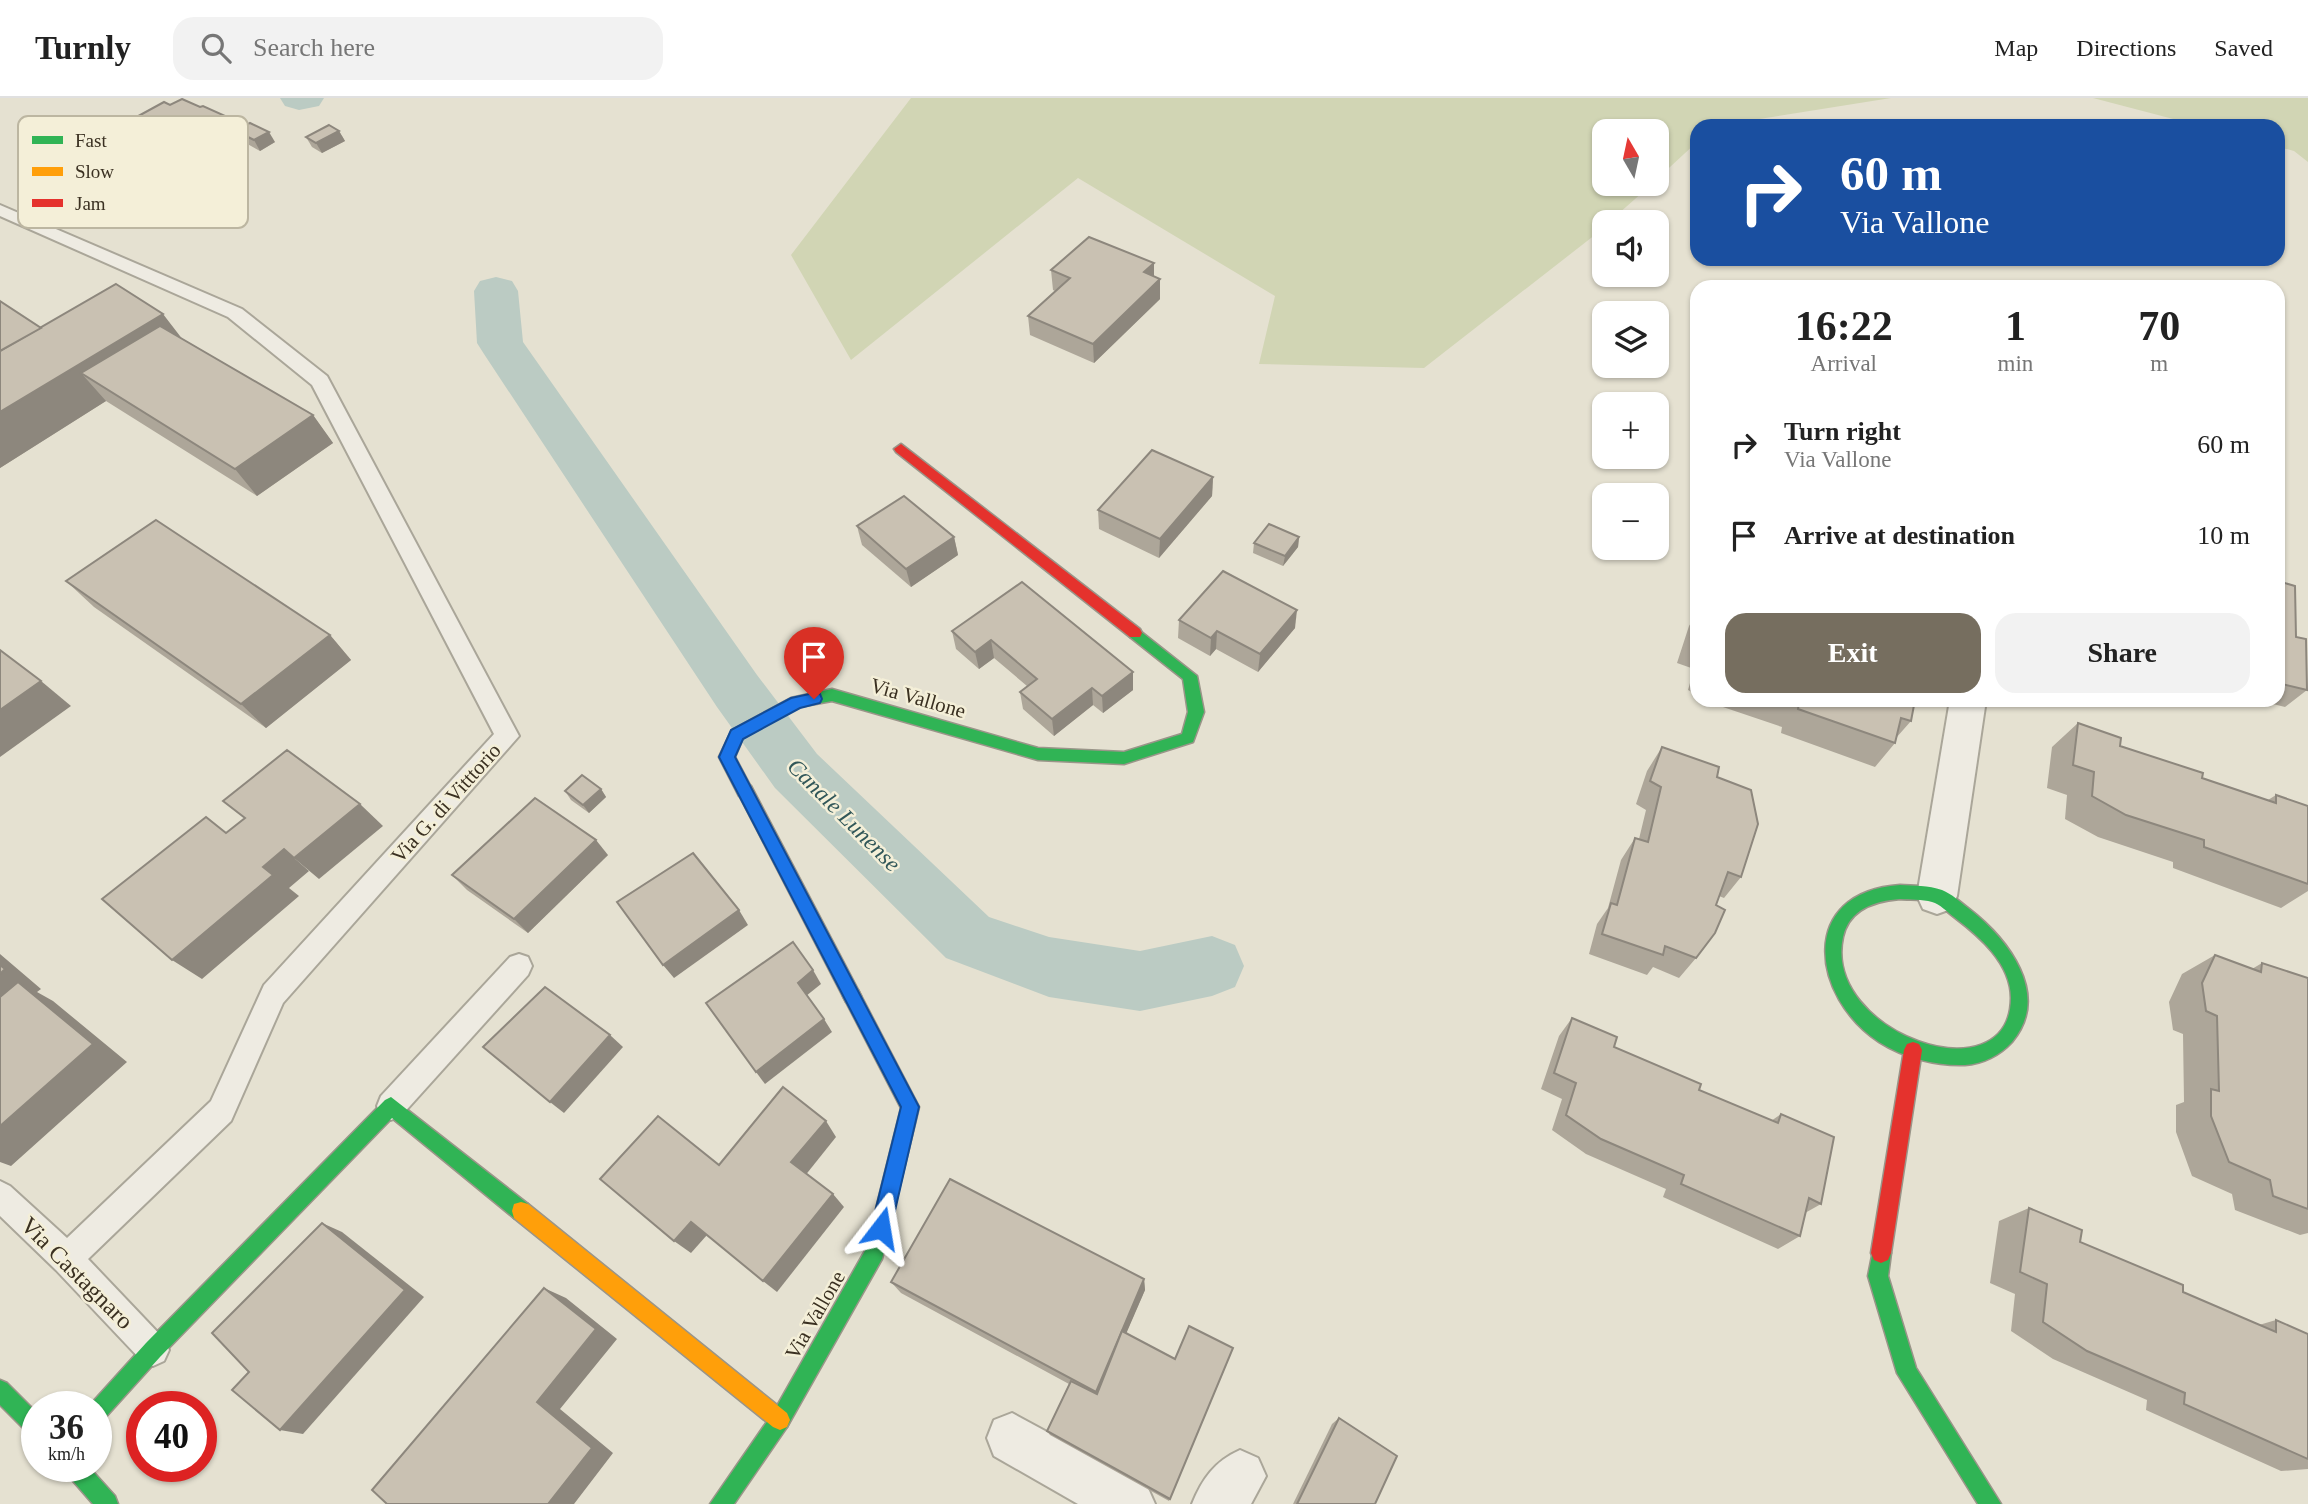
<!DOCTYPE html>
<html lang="en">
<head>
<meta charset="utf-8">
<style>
	:root { --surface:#fff; --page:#f2f2f2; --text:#222; --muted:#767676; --line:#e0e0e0; --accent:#766e5f }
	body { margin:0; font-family:Georgia,serif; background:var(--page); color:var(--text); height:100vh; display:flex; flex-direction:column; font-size:26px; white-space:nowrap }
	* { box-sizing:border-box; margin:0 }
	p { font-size:23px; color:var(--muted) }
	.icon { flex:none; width:38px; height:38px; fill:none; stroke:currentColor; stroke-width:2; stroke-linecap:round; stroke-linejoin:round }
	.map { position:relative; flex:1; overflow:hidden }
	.drawer { position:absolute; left:1690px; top:182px; width:595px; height:427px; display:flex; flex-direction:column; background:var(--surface); border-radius:21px; box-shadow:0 2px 5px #0004 }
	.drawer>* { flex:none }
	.banner { position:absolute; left:1690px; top:21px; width:595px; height:147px; border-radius:21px; box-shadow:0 2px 5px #0004; background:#1a4fa0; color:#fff; overflow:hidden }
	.needle { width:46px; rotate:351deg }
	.controls { position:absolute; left:1592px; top:21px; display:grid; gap:14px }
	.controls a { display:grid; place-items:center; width:77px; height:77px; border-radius:14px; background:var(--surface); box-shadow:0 2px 5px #0004; font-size:35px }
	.speed { position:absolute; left:21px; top:1293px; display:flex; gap:14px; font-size:35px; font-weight:700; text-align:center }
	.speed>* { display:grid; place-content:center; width:91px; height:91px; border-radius:50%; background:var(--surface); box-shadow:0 2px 5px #0004; line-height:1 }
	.speed small { font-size:18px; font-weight:400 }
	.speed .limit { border:10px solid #d22; background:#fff; color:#111 }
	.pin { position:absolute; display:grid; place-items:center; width:60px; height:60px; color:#fff; margin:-72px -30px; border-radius:50% 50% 50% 0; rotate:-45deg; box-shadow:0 0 7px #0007 }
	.pin .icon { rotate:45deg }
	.me { position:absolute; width:77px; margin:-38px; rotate:14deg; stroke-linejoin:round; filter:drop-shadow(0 0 5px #0008) }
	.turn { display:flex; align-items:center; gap:24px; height:147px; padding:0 35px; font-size:32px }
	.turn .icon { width:91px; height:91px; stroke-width:2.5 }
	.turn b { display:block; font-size:49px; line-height:60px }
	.eta { display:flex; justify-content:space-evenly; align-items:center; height:119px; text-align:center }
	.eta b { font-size:42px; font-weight:800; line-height:49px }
	.button { display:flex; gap:14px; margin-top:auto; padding:14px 35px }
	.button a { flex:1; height:80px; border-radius:21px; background:var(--accent); color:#fff; font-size:28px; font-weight:800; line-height:80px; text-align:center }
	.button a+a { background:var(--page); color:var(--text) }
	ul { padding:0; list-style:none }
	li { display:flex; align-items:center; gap:21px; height:91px; padding:0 35px }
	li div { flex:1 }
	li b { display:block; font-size:26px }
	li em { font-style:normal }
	header { display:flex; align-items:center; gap:42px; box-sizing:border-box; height:98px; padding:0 35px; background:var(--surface); border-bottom:2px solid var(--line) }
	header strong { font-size:33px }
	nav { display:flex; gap:38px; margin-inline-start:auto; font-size:24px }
	.search { width:490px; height:63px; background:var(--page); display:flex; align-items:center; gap:18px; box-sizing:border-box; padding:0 24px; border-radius:21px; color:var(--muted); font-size:26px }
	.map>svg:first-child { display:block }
</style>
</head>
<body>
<header>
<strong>Turnly</strong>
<div class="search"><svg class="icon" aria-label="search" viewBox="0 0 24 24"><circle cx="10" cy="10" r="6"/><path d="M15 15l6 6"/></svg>Search here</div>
<nav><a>Map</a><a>Directions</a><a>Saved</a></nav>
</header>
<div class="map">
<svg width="2308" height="1406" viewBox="0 0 2308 1406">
	<rect width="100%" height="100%" fill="#e5e1d1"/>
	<g fill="#d1d5b4">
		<path d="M911,0H1891L1715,28H1698L1697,44L1657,81V33H1605V86H1652L1609,124H1605V128L1591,140L1424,270L1259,266L1275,198L1078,80L851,262L791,157Z"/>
		<path d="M2093,0H2308V64L2294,53L2279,49L2278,28H2200Z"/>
	</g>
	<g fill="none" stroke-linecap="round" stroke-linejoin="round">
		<g fill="#bbcbc3" fill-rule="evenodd">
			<path d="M280,0H324L319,8L299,12L285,8Z"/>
			<path d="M496,179L512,183L518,193L523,244L757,577L817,656L989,819L1049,839L1140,853L1212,838L1235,847L1244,868L1235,889L1212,898L1140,913L1049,899L946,860L775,690L717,609L484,256L477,245L474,193L480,183Z"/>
		</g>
		<defs>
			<g id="lane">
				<path d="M0,107L242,211L327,278L519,638L283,905L231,1023L88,1161L164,1241L169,1252L164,1263L153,1268L142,1263L56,1172L0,1118V1083L10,1088L67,1140L211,1003L264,887L494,636L312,287L228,219L0,118Z"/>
				<path d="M519,856L528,859L532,868L528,877L401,1018L391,1022L381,1018L377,1008L381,998L510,859Z"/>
			</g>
			<g id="street">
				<path d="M1950,602H1986L1957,798L1951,811L1937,816L1923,811L1917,798Z"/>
				<path d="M1012,1315L1147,1388L1155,1406H1078L994,1358L987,1340L994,1322Z"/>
				<path d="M1240,1352L1258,1360L1266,1378L1251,1406H1192C1202,1381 1215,1363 1240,1352Z"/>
			</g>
			<g id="fast">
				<path d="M1135,529L1197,578L1204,614L1193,644L1124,666L1038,662L832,603L799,609L743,640L735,659L753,693L751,698H739L719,659L732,632L791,600L832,591L1038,650L1124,654L1182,636L1188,614L1183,581L1130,539L1128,535L1130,531Z"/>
				<path d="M1900,787C1914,788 1928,787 1942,792C1952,796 1960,804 1968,810C2007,840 2052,896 2012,944C2000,957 1983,966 1965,967C1936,968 1904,960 1879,944C1811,899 1797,794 1900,787ZM1900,801C1910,802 1922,801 1932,804C1940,806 1947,814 1954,819C1979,838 2011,865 2011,900C2010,1001 1822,935 1843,839C1849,811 1875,803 1900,801Z"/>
				<path d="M852,890L858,892L919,1009L882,1161L787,1329L734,1406H710L773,1315L866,1151L901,1010L843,898L846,892Z"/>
				<path d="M391,999L528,1106L530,1113L528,1120L521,1122L514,1120L392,1020L160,1259L103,1322L96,1325V1309L89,1308L146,1245L385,1002Z"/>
				<path d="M1881,1145L1888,1148L1891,1155L1888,1178L1916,1270L2001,1406H1978L1897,1275L1868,1178L1874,1148Z"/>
				<path d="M0,1282L7,1285L37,1315V1340L30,1337L0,1307Z"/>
				<path d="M63,1368H88L115,1398L118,1406H93L66,1375Z"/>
			</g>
			<g id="slow">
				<path d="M745,686L751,688L858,892L861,898L858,904L852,906L846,904L737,693L739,688Z"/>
				<path d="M521,1104L528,1106L787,1315L790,1322L787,1329L780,1332L773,1329L514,1120L512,1113L514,1106Z"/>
			</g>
			<g id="jam">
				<path d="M901,346L1140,531L1142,535L1140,539H1130L896,354L894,351Z"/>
				<path d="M1913,944L1919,946L1922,952L1891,1155L1888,1162L1881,1165L1874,1162L1871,1155L1904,952L1907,946Z"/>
			</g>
		</defs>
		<use href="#lane" stroke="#aaa699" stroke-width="4"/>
		<use href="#street" stroke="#aaa699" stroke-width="4"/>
		<use href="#fast" stroke="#9a9589" stroke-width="3"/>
		<use href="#slow" stroke="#9a9589" stroke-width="3"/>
		<use href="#jam" stroke="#9a9589" stroke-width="3"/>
		<use href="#lane" fill="#eeebe2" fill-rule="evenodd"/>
		<use href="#street" fill="#eeebe2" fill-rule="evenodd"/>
		<use href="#fast" fill="#30b455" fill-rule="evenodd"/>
		<use href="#slow" fill="#ff9f0a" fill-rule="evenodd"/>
		<use href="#jam" fill="#e5322d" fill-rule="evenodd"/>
	</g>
	<g fill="#ada699">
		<path d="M164,4L235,37L220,45L222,48L196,62L193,61L162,80L137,67L123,48L141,37L131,22Z"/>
		<path d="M236,33L275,44L260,53L242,43Z"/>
		<path d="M339,33L345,43L322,55L312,49L306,39Z"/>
		<path d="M1051,172L1154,178L1160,181V201L1094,265L1030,237L1028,218L1055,193L1053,192Z"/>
		<path d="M0,203L41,230L183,241L313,317L333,345L257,398L106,303L0,370Z"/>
		<path d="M1213,379L1212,398L1159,460L1099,431L1098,412Z"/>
		<path d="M857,428L954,439L958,457L911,489L862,447Z"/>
		<path d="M1299,439L1298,449L1283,468L1253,455L1254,445Z"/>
		<path d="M66,483L330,537L351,562L266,630L94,509Z"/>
		<path d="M2278,483L2296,539L2307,592L2285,609L2257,602H2278Z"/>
		<path d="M1698,513V597L1688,592L1694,571L1677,565L1689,528Z"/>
		<path d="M1179,522L1295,530L1258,574L1216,551L1210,558L1178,540Z"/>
		<path d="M952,533L1133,574V592L1103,615L1093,607L1054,638L1023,611L1020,594L1027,588L994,560L979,571L956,551Z"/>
		<path d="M1707,602H1915L1911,623L1896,640L1895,645L1875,669L1781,635L1782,629L1717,607Z"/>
		<path d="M2078,625L2120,648L2202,680L2268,702L2276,697L2308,708V793L2281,810L2173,770V764L2098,739L2065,721L2067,697L2047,690L2052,649Z"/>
		<path d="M1662,649L1717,679L1741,779L1724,800L1719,798L1696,860L1679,880L1653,869L1647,877L1589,856L1597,826L1608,810L1621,762L1635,740L1639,741L1646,712L1636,706L1647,673Z"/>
		<path d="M601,691L606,699L589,715L571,702L565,693Z"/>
		<path d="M608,757L528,835L467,792L452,777Z"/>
		<path d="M2215,857L2252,871L2262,865L2308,880V1135L2300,1137L2235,1112L2232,1096L2192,1078L2176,1034V1007L2184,1004L2183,936L2173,932L2169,904L2182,876Z"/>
		<path d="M1572,920L1614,949L1699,992L1771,1023L1781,1016L1821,1106L1805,1115L1800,1138L1778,1151L1663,1099L1666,1091L1586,1056L1552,1032L1562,1001L1541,991L1559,938Z"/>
		<path d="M2029,1110L2080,1144L2183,1194L2259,1227L2276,1222L2308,1236V1371L2281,1373L2146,1312L2147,1302L2053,1261L2011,1233L2015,1196L1990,1185L1999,1123Z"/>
		<path d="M1144,1181L1145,1192L1126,1235L1175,1261L1231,1256L1169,1403L1050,1337L1047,1333L1069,1286L901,1195L891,1184Z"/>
		<path d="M1339,1320L1375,1406H1293L1332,1326Z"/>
	</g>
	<g fill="#8d877d">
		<path d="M223,17L235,37L220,45L222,48L196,62L190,52L213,39L205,26Z"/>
		<path d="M193,22L206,42L186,51L193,61L162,80L148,60L166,37Z"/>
		<path d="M339,33L345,43L322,55L316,45Z"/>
		<path d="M269,34L275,44L260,53L254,42Z"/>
		<path d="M1154,165V185L1144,174Z"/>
		<path d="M1160,181V201L1094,265L1093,246Z"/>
		<path d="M163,216L190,251L81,275L106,303L0,370V314Z"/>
		<path d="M313,317L333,345L257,398L235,371Z"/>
		<path d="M1213,379L1212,398L1159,460L1160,441Z"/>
		<path d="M954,439L958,457L911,489L906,471Z"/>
		<path d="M1299,439L1298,449L1283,468L1285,458Z"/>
		<path d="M1297,512L1295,530L1258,574L1260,556Z"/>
		<path d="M1217,533L1216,551L1210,558L1211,540Z"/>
		<path d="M330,537L351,562L266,630L241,606Z"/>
		<path d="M991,542L994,560L979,571L975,554Z"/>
		<path d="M1133,574V592L1103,615L1102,598Z"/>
		<path d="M41,583L71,608L0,659V612Z"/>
		<path d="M1092,590L1093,607L1054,638L1052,621Z"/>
		<path d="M601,691L606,699L589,715L583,707Z"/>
		<path d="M360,706L383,728L319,781L294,760Z"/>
		<path d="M596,742L608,757L528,835L514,821Z"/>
		<path d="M284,751L309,773L289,790L299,798L202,881L172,862L263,769Z"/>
		<path d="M739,812L748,827L674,880L663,867Z"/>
		<path d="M0,856L41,891L37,894L53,903L127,964L11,1068L0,1064Z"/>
		<path d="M813,872L821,886L806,898L798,885Z"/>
		<path d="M824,921L832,934L765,986L756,974Z"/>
		<path d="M610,937L623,949L564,1015L550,1004Z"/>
		<path d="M826,1023L836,1039L804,1079L791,1064Z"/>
		<path d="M833,1096L844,1109L777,1194L763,1183Z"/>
		<path d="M691,1124L707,1137L691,1155L674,1143Z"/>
		<path d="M322,1125L342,1134L424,1199L303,1336L280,1332Z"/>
		<path d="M1144,1181L1145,1192L1098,1301L1096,1294Z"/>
		<path d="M544,1190L566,1200L617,1241L560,1311L613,1355L574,1406H548L537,1304Z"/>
	</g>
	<g fill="#c9c1b2" stroke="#8d877d" stroke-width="2">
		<path d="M182,1L200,9L203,8L223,17L205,26L193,22L166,37L180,41L148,60L123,48L152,32L131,22L164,4L170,7Z"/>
		<path d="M250,25L269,34L254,42L236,33Z"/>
		<path d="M329,27L339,33L316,45L306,39Z"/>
		<path d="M1089,139L1154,165L1144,174L1160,181L1093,246L1028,218L1070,180L1051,172Z"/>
		<path d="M116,186L163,216L0,314V253Z"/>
		<path d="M0,203L41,230L0,253Z"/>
		<path d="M160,228L313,317L235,371L81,275Z"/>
		<path d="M1152,352L1213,379L1160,441L1098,412Z"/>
		<path d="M904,398L954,439L906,471L857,428Z"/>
		<path d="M156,422L330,537L241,606L66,483Z"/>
		<path d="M1269,426L1299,439L1285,458L1254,445Z"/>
		<path d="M1223,473L1297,512L1260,556L1217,533L1211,540L1179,522Z"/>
		<path d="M2278,483L2295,488L2296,539L2306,541L2307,592L2278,585Z"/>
		<path d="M1022,484L1133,574L1102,598L1092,590L1052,621L1020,594L1037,581L991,542L975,554L952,533Z"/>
		<path d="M1698,520V542L1691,539Z"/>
		<path d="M0,552L41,583L0,612Z"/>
		<path d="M1791,602H1915L1911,623L1901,620L1895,645L1798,611L1799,605Z"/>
		<path d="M2078,625L2121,640L2120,648L2203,675L2202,680L2276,705V697L2308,708V786L2204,749V742L2126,717L2092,698L2094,674L2073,667Z"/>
		<path d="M1662,649L1719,669L1717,679L1751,692L1758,726L1741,779L1728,774L1716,807L1725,812L1715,835L1696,860L1665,848L1663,857L1602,836L1611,805L1617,807L1635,740L1648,744L1661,689L1650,683Z"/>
		<path d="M287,652L360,706L294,760L284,751L263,769L273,777L172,862L102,801L206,719L226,735L245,720L223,703Z"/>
		<path d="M582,677L601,691L583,707L565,693Z"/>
		<path d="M535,700L596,742L514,821L452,777Z"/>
		<path d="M693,755L739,812L663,867L617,804Z"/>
		<path d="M793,844L813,872L798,885L824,921L756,974L706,905Z"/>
		<path d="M2215,857L2261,874L2262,865L2308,880V1111L2273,1098L2270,1082L2229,1064L2211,1018V991L2219,993L2217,918L2206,913L2202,885Z"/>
		<path d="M0,867L5,871L0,876Z"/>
		<path d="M18,884L93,946L0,1028V899Z"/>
		<path d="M545,889L610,937L550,1004L483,949Z"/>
		<path d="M1572,920L1617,939L1614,949L1701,986L1699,992L1778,1025L1781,1016L1834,1039L1821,1106L1809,1100L1800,1138L1681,1086L1684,1077L1601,1041L1566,1017L1576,985L1554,975Z"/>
		<path d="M783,989L826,1023L791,1064L833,1096L763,1183L691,1124L674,1143L600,1081L658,1018L719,1067Z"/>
		<path d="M950,1081L1144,1181L1096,1294L891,1184Z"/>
		<path d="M2029,1110L2082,1132L2080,1144L2183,1187V1194L2276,1234V1222L2308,1236V1361L2184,1306L2185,1295L2087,1253L2043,1224L2047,1186L2020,1174Z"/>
		<path d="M322,1125L405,1192L280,1332L232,1292L249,1274L212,1235Z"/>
		<path d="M544,1190L596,1231L537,1304L592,1350L548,1406H387L372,1392Z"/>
		<path d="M1189,1228L1233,1250L1170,1401L1047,1333L1071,1283L1097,1296L1122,1233L1175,1261Z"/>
		<path d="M1339,1320L1397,1358L1375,1406H1297Z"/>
	</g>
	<path fill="#1a73e8" stroke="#114b97" stroke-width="2" d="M814,595L820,596L822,601L820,605L800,610L743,641L735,659L919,1009L891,1130L888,1136L881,1139L874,1136L871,1130L901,1009L719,659L731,632L791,600Z"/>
	<g text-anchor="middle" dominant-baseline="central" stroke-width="5" stroke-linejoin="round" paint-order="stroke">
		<g font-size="21" fill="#3a3021" stroke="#f4efd8">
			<text transform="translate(918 600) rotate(16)">Via Vallone</text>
			<text transform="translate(446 705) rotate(-48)">Via G. di Vitttorio</text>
			<text transform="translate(815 1217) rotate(-60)">Via Vallone</text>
		</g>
		<g font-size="23" font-style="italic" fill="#315759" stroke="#f4efd8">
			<text transform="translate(844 717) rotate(45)">Canale Lunense</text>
		</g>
		<g font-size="24" fill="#3a3021" stroke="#f4efd8">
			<text transform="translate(77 1175) rotate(45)">Via Castagnaro</text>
		</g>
	</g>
	<rect x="18" y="18" width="230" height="112" rx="10" fill="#f4efd8" stroke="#bcb6a1" stroke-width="2"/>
	<rect x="32" y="38" width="31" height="8" fill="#30b455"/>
	<rect x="32" y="69" width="31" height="9" fill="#ff9f0a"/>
	<rect x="32" y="101" width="31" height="8" fill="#e5322d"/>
	<g font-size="19" fill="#3a3021">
		<text x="75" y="49">Fast</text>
		<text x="75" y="80">Slow</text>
		<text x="75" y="112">Jam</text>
	</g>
</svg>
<div class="controls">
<a><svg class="needle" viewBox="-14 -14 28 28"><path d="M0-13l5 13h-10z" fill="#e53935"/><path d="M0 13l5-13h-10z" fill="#767676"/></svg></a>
<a><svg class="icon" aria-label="sound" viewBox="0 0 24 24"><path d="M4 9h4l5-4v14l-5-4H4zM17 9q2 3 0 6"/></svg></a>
<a><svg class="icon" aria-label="layers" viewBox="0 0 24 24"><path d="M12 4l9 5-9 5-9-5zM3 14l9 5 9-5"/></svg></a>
<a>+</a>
<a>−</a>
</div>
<div class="speed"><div>36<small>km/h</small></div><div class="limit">40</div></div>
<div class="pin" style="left:814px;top:601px;background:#d93025"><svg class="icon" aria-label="arrive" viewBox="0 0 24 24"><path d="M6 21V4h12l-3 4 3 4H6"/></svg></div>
<svg class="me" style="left:881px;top:1130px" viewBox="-20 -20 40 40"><path d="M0-17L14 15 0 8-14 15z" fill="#1a73e8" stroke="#fff" stroke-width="4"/></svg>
<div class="banner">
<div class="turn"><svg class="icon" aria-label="right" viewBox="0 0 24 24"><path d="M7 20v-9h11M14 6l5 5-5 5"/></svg><div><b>60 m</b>Via Vallone</div></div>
</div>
<section class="drawer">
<div class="eta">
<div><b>16:22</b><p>Arrival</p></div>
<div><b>1</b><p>min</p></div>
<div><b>70</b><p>m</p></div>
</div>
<ul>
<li><svg class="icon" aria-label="right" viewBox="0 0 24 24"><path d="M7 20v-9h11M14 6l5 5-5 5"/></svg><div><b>Turn right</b><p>Via Vallone</p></div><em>60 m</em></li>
<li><svg class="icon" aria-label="arrive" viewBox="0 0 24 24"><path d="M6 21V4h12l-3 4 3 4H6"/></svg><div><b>Arrive at destination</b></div><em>10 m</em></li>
</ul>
<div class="button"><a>Exit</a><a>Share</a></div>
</section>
</div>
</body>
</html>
